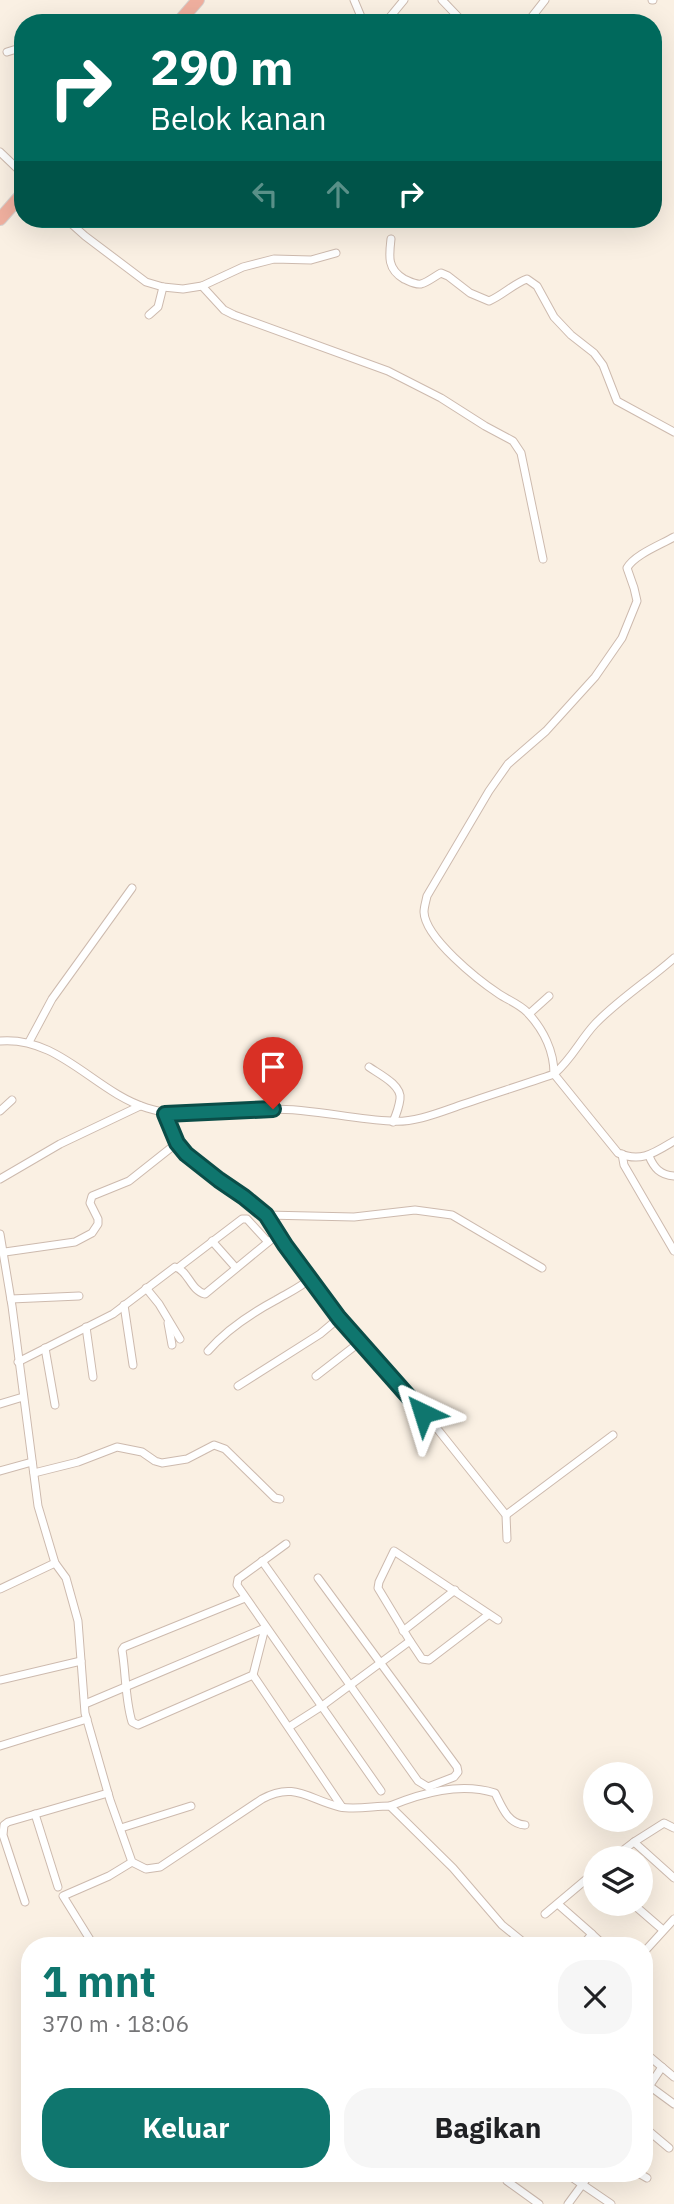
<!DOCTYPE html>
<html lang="id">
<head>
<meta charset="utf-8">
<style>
	:root { --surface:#fff; --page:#f6f6f6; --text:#202124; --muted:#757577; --accent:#0f766e }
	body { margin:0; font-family:"IBM Plex Sans",sans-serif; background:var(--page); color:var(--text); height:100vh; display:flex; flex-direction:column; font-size:26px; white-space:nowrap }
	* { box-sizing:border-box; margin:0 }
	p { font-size:23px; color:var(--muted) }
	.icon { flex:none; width:38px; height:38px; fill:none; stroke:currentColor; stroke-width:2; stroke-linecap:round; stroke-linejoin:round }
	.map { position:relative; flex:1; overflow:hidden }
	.sheet { position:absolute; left:21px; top:1937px; width:632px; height:245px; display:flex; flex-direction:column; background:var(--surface); border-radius:28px; box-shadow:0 7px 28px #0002 }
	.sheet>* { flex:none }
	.top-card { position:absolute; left:14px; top:14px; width:648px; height:214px; border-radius:28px; box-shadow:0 7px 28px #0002; background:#00695c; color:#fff; overflow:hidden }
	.buttons { position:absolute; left:583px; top:1762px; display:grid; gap:14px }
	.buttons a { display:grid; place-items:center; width:70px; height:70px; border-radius:50%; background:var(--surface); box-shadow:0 7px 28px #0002; font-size:35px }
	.pin { position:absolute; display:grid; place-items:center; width:60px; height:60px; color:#fff; margin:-72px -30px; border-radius:50% 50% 50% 0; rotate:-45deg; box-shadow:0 0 7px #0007 }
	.pin .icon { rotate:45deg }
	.me { position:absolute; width:77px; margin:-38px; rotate:319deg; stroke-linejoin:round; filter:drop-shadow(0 0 5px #0008) }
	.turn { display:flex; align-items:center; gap:24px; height:147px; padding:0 21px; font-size:32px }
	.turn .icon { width:91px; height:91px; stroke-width:2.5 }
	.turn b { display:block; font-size:49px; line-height:60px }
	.lanes { display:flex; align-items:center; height:66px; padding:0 21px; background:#0003; justify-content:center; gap:35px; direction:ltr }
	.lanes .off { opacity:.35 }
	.round { display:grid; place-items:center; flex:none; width:74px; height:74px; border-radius:28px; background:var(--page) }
	.overview { display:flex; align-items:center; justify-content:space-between; height:119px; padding:0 21px }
	h1 { font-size:42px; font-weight:800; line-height:52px; color:var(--accent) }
	.action { display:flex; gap:14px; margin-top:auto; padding:14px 21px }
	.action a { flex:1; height:80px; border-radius:28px; background:var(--accent); color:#fff; font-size:28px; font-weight:800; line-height:80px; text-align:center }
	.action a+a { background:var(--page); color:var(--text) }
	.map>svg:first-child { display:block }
</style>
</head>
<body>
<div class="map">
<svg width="674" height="2204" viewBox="0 0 674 2204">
	<rect width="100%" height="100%" fill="#faf0e3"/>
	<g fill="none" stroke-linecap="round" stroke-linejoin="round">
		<defs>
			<g id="street">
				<path d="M354,0L362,19"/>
				<path d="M442,0L464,23"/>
				<path d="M652,0H653"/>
				<path d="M54,22L55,23"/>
				<path d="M385,23L404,0"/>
				<path d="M527,23L545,0"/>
				<path d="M7,52L23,47"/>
				<path d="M0,152L23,174"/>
				<path d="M66,219L85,236L146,282L163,287L183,289L202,286L243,267L274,259L311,260L336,253"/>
				<path d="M391,239C389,256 387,269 404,279C409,281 415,285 421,284C428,282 435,276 441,273L448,276L470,293L489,301C503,295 513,284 527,279L537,286L554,317L571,335L594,353L603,365L617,401L674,432"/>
				<path d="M202,286L224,310L234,315L388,371L441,398L485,426L513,441L521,453L543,559"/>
				<path d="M149,315L158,307L163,287"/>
				<path d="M674,958C648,981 619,999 595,1024C580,1040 572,1059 554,1074L618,1153C641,1163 654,1153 674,1141"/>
				<path d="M529,1014L549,996"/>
				<path d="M0,1041C59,1036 95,1092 147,1108C183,1120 231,1110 269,1109C310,1108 350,1119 391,1121C413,1123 438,1113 458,1106C490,1095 522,1085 554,1074C554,1051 543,1029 527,1012C519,1004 508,1000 499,994C478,980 425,938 424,912C424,907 426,901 427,896L489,791L508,764L546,731L595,677L622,638L637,601L634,588L627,568C634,555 660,545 674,537"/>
				<path d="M29,1042L52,999L132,888"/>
				<path d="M369,1067C379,1074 402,1085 400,1099C399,1107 396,1115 393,1122"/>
				<path d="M0,1111L12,1100"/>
				<path d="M165,1114L177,1143L186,1155L219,1180L244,1197L266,1215L285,1245L339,1318L439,1431L506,1515L507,1539"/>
				<path d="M622,1154L624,1165L674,1251"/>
				<path d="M649,1156C654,1168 660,1175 674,1176"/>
				<path d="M0,1179L60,1144L140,1106"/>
				<path d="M266,1215L354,1217L415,1210L452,1215L542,1268"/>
				<path d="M0,1234L12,1306L38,1506L55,1563L66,1578L78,1621L85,1713L110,1800L132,1862L146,1869L160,1867L262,1799C295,1781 309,1800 340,1807C355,1810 374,1806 390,1806L453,1868L502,1925L528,1946"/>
				<path d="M212,1241L236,1268"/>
				<path d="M5,1252L75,1242L92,1233L98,1224V1219L90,1203L92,1196L129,1181L177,1143"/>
				<path d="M179,1267L242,1219H247L268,1242"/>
				<path d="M146,1288L159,1304L180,1339"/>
				<path d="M11,1299L79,1296"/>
				<path d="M124,1305L133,1365"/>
				<path d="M168,1323L172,1345"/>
				<path d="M86,1327L93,1377"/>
				<path d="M45,1348L55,1405"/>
				<path d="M208,1351C227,1329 250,1314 276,1300C288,1293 299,1288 310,1279"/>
				<path d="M18,1362L113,1314L175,1267C189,1271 190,1290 205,1294L278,1234"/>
				<path d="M316,1376L360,1342"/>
				<path d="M238,1386L320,1334L339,1318"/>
				<path d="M0,1404L23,1397"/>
				<path d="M0,1471L32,1462"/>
				<path d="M34,1473L78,1462L117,1447L142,1452L155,1461L162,1463L187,1459L214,1445L225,1449L275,1498L280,1499"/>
				<path d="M506,1515L613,1435"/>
				<path d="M286,1544L238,1579L237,1585L381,1791"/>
				<path d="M262,1561L418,1781L428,1787L454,1777L458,1772L457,1767L318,1578"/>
				<path d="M0,1589L55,1563"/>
				<path d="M245,1598L124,1647L122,1650C126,1673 125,1699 132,1722L138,1725L253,1675L265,1628"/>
				<path d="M403,1631L455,1590"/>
				<path d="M410,1641L378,1588L379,1582L394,1551L498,1620"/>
				<path d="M253,1675L342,1807"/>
				<path d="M0,1680L81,1661"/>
				<path d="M85,1704L265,1628"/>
				<path d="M289,1727L322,1706L410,1641L422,1659L429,1660L488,1615"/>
				<path d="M0,1746L87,1719"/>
				<path d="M390,1806C422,1793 460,1782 495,1793C502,1807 508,1824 525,1825"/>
				<path d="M35,1814L58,1887"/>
				<path d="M121,1828L191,1806"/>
				<path d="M634,1842L664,1823L674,1828"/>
				<path d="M613,1858L634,1842L674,1878"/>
				<path d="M25,1902L3,1835L4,1825L8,1822L108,1793"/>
				<path d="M633,1904L663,1930"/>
				<path d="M559,1905L592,1934L582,1946"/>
				<path d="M545,1914L595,1872"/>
				<path d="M592,1934L605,1946"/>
				<path d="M94,1946L63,1896L109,1876L132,1862"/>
				<path d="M644,1952L674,1919"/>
				<path d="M644,2052L674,2077"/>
				<path d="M644,2082L674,2104"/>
				<path d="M644,2094L662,2067"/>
				<path d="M644,2127L669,2148"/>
				<path d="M567,2174L611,2204"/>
				<path d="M640,2174L647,2178"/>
				<path d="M507,2181L539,2204"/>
				<path d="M568,2204L590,2174"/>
			</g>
			<g id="highway">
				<path d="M178,23L198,0"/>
				<path d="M0,219L23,193"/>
			</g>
		</defs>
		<use href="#street" stroke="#cdbaae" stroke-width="9"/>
		<use href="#highway" stroke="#d7d0cd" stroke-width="14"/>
		<use href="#street" stroke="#fff" stroke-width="7"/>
		<use href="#highway" stroke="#f0b09f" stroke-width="12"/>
	</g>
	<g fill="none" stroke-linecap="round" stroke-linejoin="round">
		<defs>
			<path id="route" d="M273,1109L165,1114L177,1143L186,1154L219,1180L244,1197L266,1215L285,1245L339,1318L423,1413"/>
		</defs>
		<use href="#route" stroke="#0a4d48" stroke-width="18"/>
		<use href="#route" stroke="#0f766e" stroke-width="12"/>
	</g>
</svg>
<div class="buttons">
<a><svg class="icon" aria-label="search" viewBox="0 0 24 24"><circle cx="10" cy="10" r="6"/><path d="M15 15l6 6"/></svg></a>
<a><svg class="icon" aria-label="layers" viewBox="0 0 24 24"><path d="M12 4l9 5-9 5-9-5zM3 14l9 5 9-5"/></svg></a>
</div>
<div class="pin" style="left:273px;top:1109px;background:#d93025"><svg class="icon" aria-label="arrive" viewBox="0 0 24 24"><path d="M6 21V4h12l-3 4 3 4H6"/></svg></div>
<svg class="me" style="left:423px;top:1413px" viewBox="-20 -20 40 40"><path d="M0-17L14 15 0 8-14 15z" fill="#0f766e" stroke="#fff" stroke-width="4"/></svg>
<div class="top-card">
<div class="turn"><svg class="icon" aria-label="right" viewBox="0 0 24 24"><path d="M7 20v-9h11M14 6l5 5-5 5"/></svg><div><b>290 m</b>Belok kanan</div></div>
<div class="lanes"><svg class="icon off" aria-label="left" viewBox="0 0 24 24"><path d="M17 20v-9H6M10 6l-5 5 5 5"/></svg><svg class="icon off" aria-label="ahead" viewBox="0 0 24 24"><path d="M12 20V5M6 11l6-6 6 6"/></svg><svg class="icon" aria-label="right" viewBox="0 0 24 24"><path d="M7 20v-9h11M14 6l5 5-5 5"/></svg></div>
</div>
<section class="sheet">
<div class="overview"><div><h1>1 mnt</h1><p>370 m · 18:06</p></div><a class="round"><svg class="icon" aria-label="close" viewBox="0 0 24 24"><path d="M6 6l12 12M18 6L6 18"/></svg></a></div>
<div class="action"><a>Keluar</a><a>Bagikan</a></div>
</section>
</div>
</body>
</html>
